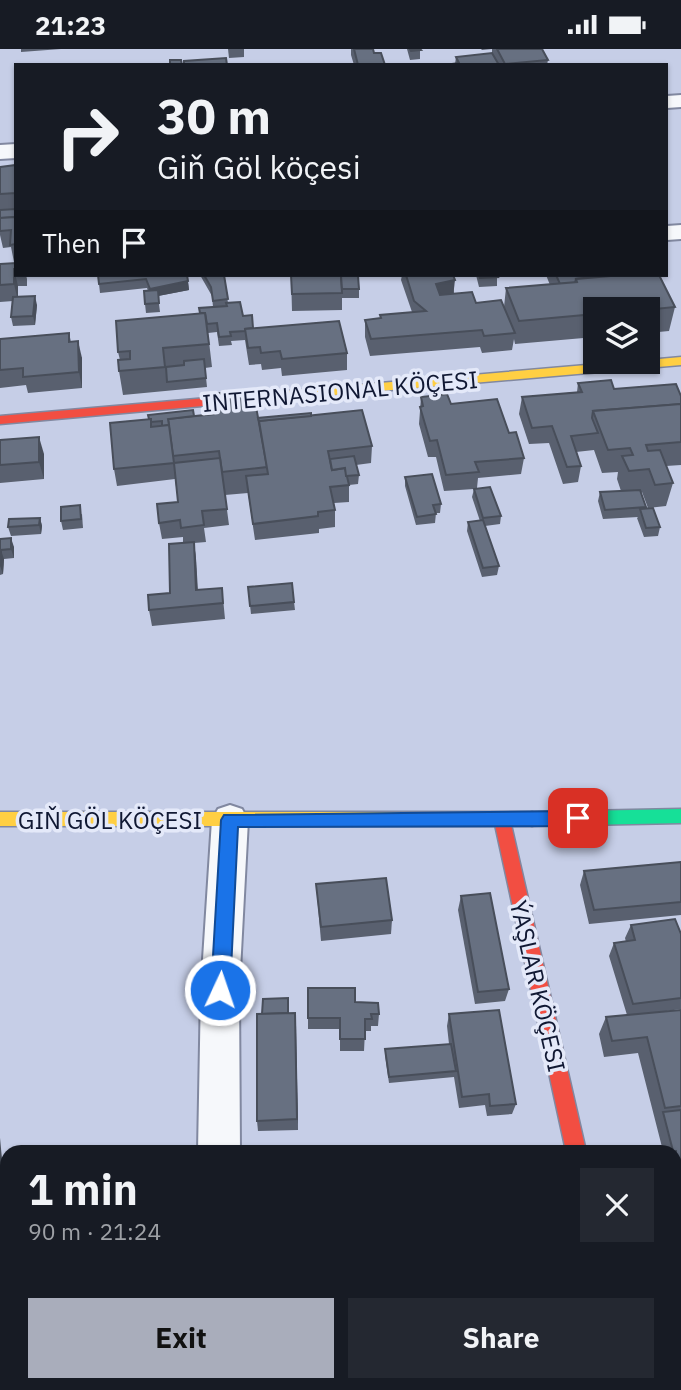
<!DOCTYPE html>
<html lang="en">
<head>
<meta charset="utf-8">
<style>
	:root { --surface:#171b24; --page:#242831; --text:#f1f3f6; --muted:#9ea1a6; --accent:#a9adbb }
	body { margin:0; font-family:"IBM Plex Sans",sans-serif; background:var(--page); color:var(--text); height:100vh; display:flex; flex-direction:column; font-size:26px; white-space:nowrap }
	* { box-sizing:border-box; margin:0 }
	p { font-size:23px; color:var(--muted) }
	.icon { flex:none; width:38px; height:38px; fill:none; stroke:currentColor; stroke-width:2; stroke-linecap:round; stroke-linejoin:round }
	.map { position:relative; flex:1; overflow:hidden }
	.details { position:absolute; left:0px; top:1096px; width:682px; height:247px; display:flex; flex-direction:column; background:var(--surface); border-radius:21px 21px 0 0; box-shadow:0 2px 5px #0004 }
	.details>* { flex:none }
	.guide { position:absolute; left:14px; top:14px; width:654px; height:214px; border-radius:0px; box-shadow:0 2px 5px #0004; background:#171b24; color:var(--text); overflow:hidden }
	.tools { position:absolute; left:583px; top:248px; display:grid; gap:14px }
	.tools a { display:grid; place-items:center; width:77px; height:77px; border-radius:0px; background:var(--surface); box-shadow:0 2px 5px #0004; font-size:35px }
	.pin { position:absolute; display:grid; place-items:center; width:60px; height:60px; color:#fff; margin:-30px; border-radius:14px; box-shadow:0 4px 10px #0006 }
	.me { position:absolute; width:77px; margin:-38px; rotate:3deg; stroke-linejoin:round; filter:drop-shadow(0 0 5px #0008) }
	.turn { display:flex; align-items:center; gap:24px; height:147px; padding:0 28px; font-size:32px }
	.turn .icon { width:91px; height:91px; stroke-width:2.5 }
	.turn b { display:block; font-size:49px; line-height:60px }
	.then { display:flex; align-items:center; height:66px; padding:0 28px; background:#0003; gap:14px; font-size:26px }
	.round { display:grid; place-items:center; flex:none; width:74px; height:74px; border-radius:0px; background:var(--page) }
	.summary { display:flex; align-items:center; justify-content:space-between; height:119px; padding:0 28px }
	h1 { font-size:42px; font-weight:800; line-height:52px }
	.cta { display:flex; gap:14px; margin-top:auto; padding:14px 28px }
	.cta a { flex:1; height:80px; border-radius:0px; background:var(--accent); color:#111; font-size:28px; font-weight:800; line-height:80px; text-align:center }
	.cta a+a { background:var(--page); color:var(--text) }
	.status { display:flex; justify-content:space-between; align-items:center; height:49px; padding:0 35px; background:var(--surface); direction:ltr }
	.status svg { height:19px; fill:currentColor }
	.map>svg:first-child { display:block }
</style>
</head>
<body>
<div class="status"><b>21:23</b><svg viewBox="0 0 49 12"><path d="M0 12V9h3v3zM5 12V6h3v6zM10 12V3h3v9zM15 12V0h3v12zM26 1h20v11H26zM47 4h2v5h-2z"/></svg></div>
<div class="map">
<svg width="681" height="1341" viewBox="0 0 681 1341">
	<rect width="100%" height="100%" fill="#c6cee7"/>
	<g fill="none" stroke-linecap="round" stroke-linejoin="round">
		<defs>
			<g id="street">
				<path d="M681,46V58L667,59V47Z"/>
				<path d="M16,95V109L0,110V96Z"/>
				<path d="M681,176V190L667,191V177Z"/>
				<path d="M230,756L242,760L248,771L239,941L240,1102H198L201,941L212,771L218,760Z"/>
				<rect x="193" y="1335" width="46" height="6"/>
				<path d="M607,1335H653L654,1341H608Z"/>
			</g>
			<path id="fast" d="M681,760V774L532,777L526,775L524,770L526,765L532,763Z"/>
			<g id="slow">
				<path d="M681,308V316L276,351L270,347L276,343L621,313H648V311Z"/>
				<path d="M0,763H532L538,765L540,770L538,775L532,777H0Z"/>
			</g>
			<g id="jam">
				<path d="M276,343L282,347L280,350L0,375V367Z"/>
				<path d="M502,764L508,766L510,771L586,1102H566L494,771L496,766Z"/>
			</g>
		</defs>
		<use href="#street" stroke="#8188a0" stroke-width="4"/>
		<use href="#fast" stroke="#8188a0" stroke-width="3"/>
		<use href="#slow" stroke="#8188a0" stroke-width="3"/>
		<use href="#jam" stroke="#8188a0" stroke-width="3"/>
		<use href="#street" fill="#f6f8fb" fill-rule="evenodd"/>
		<use href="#fast" fill="#16e098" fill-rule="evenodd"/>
		<use href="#slow" fill="#ffcf43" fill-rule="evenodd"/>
		<use href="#jam" fill="#f24e42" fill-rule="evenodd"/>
	</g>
	<g fill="#59606f">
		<path d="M21,0H61L21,3Z"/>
		<path d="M228,0H244V8L229,9Z"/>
		<path d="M351,0H373L374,4L385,16H354L351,6Z"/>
		<path d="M407,0H420V10L410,11Z"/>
		<path d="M481,0H542L548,11L547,16H445L455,15L456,8L492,4V0L482,1Z"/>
		<path d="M16,116V213H14L11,198L3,199L0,186V118Z"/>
		<path d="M16,214V226H26L27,230V237H18V248L37,256L35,276L13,277L11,268L13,252L0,253V215Z"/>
		<path d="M187,226L189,241L158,247L160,263L146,264L145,255L148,242L147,239L100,244L99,235Z"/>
		<path d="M200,226H224L228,254L243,267L253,279L347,304V321L282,327L281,319L262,321L261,315L249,316L245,291L231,292L232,296L219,297L217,283L208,284L212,318L205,319L207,338L123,346L119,322L120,311L118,303L213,258L212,247Z"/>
		<path d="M291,226L341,227L359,240V249H342V261L292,262Z"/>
		<path d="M402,226H453L454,245L476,254L504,258L506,239L550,236L546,226H659L675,258L669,282L648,284V261H595V288L515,295L514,290L512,301L482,304L480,298L370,307L365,288V271L380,269V266L412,263L401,231Z"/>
		<path d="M476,226H497V237L479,238Z"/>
		<path d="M69,284L71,293L82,309V339L28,344L26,336L0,339V290Z"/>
		<path d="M578,334L614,340L681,347V416L666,417L673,434L666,457L648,459L642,443L641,444L645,460L660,478L658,487L644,488L637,469L638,468L603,470L598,452L600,443L621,442L617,430L618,423L602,424L594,401L576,403L581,417L578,433L563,435L549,394L529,395L519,365L522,348L577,343Z"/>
		<path d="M210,345L258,369L311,367L372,397L371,414L356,416L359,426L358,435L349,436V453L334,454L335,461V478L319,480V484L255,491L248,444L225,446L229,476L204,479L206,493L194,494L196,510L198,541L222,539L225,570L152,577L149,561L170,544L183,494V488L162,490L159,474L178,453L175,430L117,437L114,420L110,374L213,365Z"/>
		<path d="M421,348L451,355L509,384L524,409L521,425L478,429L477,439L501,467L500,475L485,477L499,517L497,526L482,528L467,482L468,473L480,472L472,448L474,440L444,442L436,408H428L419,375Z"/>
		<path d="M0,391L44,405V430L0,434Z"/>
		<path d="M405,428L441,455L440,464H436L435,474L416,476L405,437Z"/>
		<path d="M82,465L83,479L63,481L61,472Z"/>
		<path d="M40,469L42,477L41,485L11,487L8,478Z"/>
		<path d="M0,490L14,498V509L4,510L3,525L0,526Z"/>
		<path d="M248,538L294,553L295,561L251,565Z"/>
		<path d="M681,813V866L589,875L580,836L584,822Z"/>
		<path d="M316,835L392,871L391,885L321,892Z"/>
		<path d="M461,847L509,940L505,952L475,955L458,861Z"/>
		<path d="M631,876L681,885V960L659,963L681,961V1136H676V1102H663L638,1004L604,1008L599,985L606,968L627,966L609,907L614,894L626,893L625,889Z"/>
		<path d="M355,953L379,965L378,977H371V982H365L364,1002H340V980H308V969Z"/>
		<path d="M288,964H295L298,1081L258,1082L257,1072Z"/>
		<path d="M449,965L516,1055L512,1065L487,1067L485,1056L459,1059L454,1028L389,1034L385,1006V1000L449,995L447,977Z"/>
		<path d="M514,1335H609L611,1341H516Z"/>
	</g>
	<g fill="#484e5a">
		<path d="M14,220L18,237V252L14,235Z"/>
		<path d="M455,231L453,248L435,252L436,235Z"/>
		<path d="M188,232L189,241L158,247L160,263L158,247L151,249L150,240Z"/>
		<path d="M35,247L37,256L35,276L33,267Z"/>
		<path d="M78,292L82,309V339L79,323Z"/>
		<path d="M39,388L44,405V430L39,413Z"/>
		<path d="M40,469L42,477L41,485L39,476Z"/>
		<path d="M11,489L14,498V509L11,500Z"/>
		<path d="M194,493L196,510L198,557L196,541Z"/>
		<path d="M1,501L4,510L3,525L0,517Z"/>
		<path d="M295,964L296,976L298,1081L297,1070Z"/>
		<path d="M0,1089L3,1121H0Z"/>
	</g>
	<g fill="#677081" stroke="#484e5a" stroke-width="2">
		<path d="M354,0H373L374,4H381L385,16H358Z"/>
		<path d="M410,0H420L421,1L411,2Z"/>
		<path d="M497,0H542L548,11L505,15Z"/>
		<path d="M492,4L499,16H445L459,14L456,8Z"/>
		<path d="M226,9L227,16H184V12Z"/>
		<path d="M170,11H181L182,16H170Z"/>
		<path d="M16,116V144L0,145V118Z"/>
		<path d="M16,160V168L0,169V170V161Z"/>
		<path d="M16,168V195L10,196L11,181L0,182V169Z"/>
		<path d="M16,214V220H14V235L0,236V215Z"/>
		<path d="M98,226H187L188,232L150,240L146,230L99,235Z"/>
		<path d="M204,226H224L228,250L213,252L211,238Z"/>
		<path d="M291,226H341L342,244L292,245Z"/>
		<path d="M406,226H453L455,231L436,235L440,246L472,243L476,254L501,251L515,284L484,287L482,281L371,290L365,271L381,269L380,266L426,262L414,252Z"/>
		<path d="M479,226H497L498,228L480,229Z"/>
		<path d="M556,226H583L584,229L576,230L575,234L560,235Z"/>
		<path d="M622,226H659L675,258L645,261H595V265L519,272L506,239L577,233L576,230Z"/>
		<path d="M341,227H358L359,240H342Z"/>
		<path d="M158,241L159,254L145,255L144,242Z"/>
		<path d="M35,247L33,267L11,268L13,248Z"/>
		<path d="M240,253L243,267L252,266L253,279L245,280V282L230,283L231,287L219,288L217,274L207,275L205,264H200L199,259L227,257L226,254Z"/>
		<path d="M205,264L209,295L163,299L165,318L119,322L118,311L130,310V302L118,303L116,272Z"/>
		<path d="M339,272L347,304L282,310L280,302L261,304L260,298L248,299L245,280Z"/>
		<path d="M69,284V293L78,292L79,323L23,328V319L0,321V290Z"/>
		<path d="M204,310L206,329L167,333L166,318L184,316V312Z"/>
		<path d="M611,331L614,340L676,335L681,347V355L593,362L592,369L598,384L571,387L581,417L567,418L552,377L532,379L522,348L582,343L578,334Z"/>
		<path d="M253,341L267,418L222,423L219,402L173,407L168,370L214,365L210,345Z"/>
		<path d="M447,345L451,355L497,350L509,384L516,383L524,409L475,413L479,423L446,426L437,391L430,392L420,358L423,357L421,348Z"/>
		<path d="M681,355V393L646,396L648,402L660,401L673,434L655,436L649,420L629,422L622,407L633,406L630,399L608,401L593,362Z"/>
		<path d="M193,361L194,367L168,370L169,376L162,377V372L151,373V370H149L148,366Z"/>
		<path d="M362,361L372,397L328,402L332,421L345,419L349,436L330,438L335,461L318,463V467L253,475L246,427L268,425L259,372Z"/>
		<path d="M311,364V367L259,372L258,369Z"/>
		<path d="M151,370V378L169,376L174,414L114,420L110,374Z"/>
		<path d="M39,388V413L0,416V391Z"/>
		<path d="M354,407L359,426L346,427L345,419L332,421L330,410Z"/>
		<path d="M220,409L227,460L202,462L204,476L181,479L180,471L159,474L157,455L178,453L174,414Z"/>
		<path d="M432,425L441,455L433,456L436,465L417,468L405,428Z"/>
		<path d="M490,438L501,467L483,469L474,440Z"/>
		<path d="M640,441L646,458L605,461L600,443Z"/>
		<path d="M80,456L81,470L61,472V458Z"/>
		<path d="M653,459L660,478L646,479L640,460Z"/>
		<path d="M40,469L39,476L8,478L9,470Z"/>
		<path d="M483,471L499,517L483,519L468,473Z"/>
		<path d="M11,489V500L1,501L0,517V490Z"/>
		<path d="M194,493L196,541L222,539L223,554L149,561L148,546L170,544L169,495Z"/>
		<path d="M292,534L294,553L250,557L248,538Z"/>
		<path d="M681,813V853L594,861L584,822Z"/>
		<path d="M386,829L392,871L321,878L316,835Z"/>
		<path d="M490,844L509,940L478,943L461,847Z"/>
		<path d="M675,870L681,885V949L633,955L614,894L635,891L631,876Z"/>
		<path d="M308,939H355V953L378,954L379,965H371L372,970H365V990H340V969H308Z"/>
		<path d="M288,949V964L262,965L263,950Z"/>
		<path d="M499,961L516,1055L490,1057L489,1045L462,1048L449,965Z"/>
		<path d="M681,961V1057L665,1059L647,988L612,992L606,968Z"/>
		<path d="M295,964L297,1070L257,1072V965Z"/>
		<path d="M451,995L456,1022L389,1028L385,1000Z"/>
		<path d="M681,1061V1127L679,1128L676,1113V1102H673L663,1063Z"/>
		<path d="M520,1335H609L611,1341H521Z"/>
	</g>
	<path fill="#1a73e8" stroke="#114b97" stroke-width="2" d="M578,762L584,764L587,769L584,774L578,777L238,778L230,941L227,947L220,950L214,947L211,941L221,771L224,766Z"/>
	<g text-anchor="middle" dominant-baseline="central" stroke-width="7" stroke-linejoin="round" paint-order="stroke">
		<g font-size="24" fill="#101833" stroke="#e4e9f9">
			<text transform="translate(340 342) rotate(-5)">INTERNASIONAL KÖÇESI</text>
			<text x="110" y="771">GIŇ GÖL KÖÇESI</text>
			<text transform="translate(538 937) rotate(77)">ÝAŞLAR KÖÇESI</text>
		</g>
	</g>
</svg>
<div class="tools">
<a><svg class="icon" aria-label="layers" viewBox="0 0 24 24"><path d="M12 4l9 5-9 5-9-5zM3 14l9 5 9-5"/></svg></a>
</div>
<div class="pin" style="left:578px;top:769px;background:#d93025"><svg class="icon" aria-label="arrive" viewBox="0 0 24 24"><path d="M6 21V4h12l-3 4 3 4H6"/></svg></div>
<svg class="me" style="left:220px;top:941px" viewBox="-20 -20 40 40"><circle r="17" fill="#1a73e8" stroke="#fff" stroke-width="3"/><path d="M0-11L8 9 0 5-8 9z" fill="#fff"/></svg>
<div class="guide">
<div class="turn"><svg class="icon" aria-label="right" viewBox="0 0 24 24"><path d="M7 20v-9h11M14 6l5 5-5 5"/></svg><div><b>30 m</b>Giň Göl köçesi</div></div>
<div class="then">Then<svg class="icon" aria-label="arrive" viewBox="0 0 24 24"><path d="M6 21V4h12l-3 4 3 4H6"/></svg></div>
</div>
<section class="details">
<div class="summary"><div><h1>1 min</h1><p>90 m · 21:24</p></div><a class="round"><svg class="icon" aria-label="close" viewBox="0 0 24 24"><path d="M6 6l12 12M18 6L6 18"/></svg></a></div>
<div class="cta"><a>Exit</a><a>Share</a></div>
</section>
</div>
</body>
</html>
